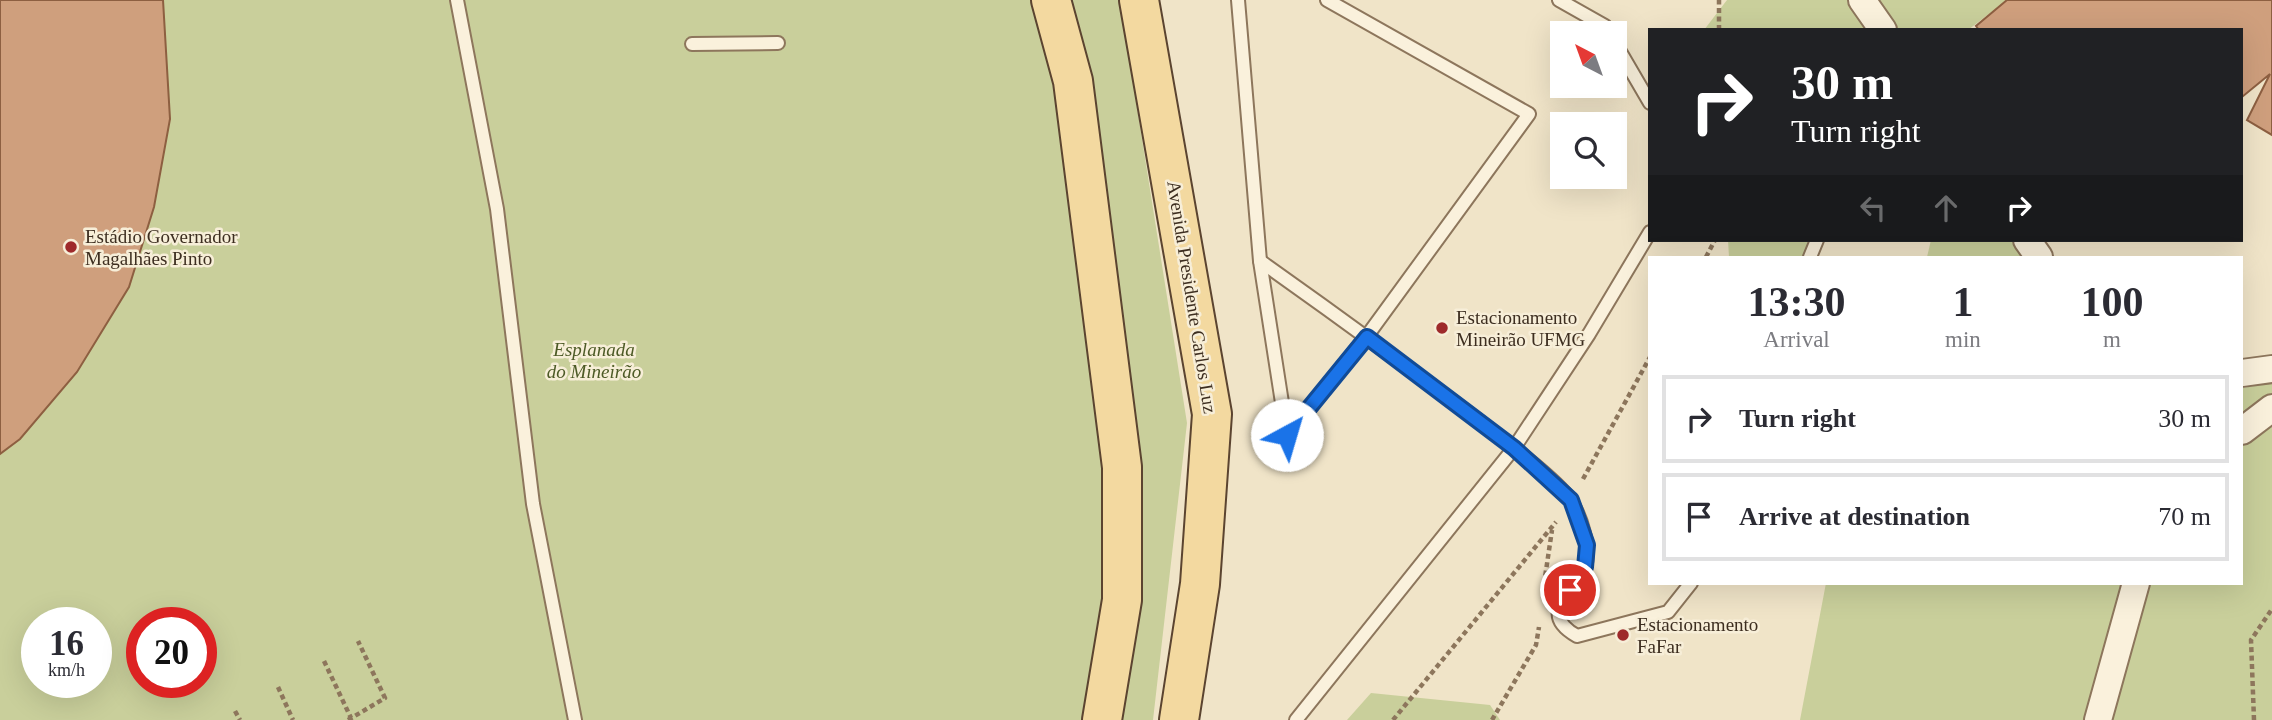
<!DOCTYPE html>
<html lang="en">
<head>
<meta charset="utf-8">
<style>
	:root { --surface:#fff; --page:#f2f2f3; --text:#2b2b33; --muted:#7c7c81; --line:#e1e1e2 }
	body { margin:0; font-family:"Times New Roman",serif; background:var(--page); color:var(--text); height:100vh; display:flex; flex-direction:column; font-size:26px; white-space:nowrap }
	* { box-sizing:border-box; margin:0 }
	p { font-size:23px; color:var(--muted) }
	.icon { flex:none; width:38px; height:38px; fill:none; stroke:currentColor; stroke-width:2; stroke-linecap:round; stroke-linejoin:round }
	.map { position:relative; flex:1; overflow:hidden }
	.side { position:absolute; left:1648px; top:256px; width:595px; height:329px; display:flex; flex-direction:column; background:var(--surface); border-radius:0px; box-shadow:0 7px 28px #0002 }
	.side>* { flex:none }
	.guide { position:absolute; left:1648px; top:28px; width:595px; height:214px; border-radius:0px; box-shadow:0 7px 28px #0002; background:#202124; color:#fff; overflow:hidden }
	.needle { width:46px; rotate:319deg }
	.controls { position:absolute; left:1550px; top:21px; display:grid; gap:14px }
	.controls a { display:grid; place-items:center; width:77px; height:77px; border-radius:0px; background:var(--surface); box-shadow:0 7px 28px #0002; font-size:35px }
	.speed { position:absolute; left:21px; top:607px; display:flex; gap:14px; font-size:35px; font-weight:700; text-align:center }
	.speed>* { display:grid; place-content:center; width:91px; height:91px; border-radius:50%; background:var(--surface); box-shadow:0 7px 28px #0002; line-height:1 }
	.speed small { font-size:18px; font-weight:400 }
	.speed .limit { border:10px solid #d22; background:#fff; color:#111 }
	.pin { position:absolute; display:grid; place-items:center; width:60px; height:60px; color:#fff; margin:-30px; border:4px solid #fff; border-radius:50%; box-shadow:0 2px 7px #0007 }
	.me { position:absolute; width:77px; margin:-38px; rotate:39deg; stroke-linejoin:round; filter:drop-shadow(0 0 5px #0008) }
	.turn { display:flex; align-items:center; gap:24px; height:147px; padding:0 28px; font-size:32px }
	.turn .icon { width:91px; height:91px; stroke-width:2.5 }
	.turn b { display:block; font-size:49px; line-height:60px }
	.lanes { display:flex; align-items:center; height:66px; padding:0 28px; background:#0003; justify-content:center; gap:35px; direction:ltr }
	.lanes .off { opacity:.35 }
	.eta { display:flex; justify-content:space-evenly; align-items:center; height:119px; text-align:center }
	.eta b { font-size:42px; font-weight:700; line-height:49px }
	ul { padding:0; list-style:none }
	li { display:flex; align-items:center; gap:21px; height:88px; margin:0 14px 10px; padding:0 14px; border:4px solid var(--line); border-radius:0px }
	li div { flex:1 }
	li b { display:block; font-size:26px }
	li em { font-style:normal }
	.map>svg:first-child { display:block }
</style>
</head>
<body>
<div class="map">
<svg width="2272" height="720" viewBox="0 0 2272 720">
	<rect width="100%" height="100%" fill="#f0e4c8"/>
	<g fill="#c9cf9b" fill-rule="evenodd">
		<path d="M0,0H1120L1187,423L1153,720H0ZM37,623H96V682H37ZM142,623H201V682H142Z"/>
		<path d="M1727,0H2007L1968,30H1704Z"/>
		<path d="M1728,240H1817L1810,257H1729Z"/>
		<path d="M1931,240H2027L2039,257H1927Z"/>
		<path d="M2272,383V393L2242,414V388Z"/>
		<path d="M2272,408V720H1800L1826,583H2242V431Z"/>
		<path d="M1371,693L1490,705L1500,720H1347Z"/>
	</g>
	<g fill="#cf9f7d" stroke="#8d5f41" stroke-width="2">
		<path d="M0,0H163L170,119L154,207L129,287L77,372L20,439L0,454Z"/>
		<path d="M2007,0H2272V135L2247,120L2270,74L2242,97V30H1979L1976,26Z"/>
	</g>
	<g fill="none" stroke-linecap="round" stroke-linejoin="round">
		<defs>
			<g id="lane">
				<path d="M457,0L497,209L533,504L575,720"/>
				<path d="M1238,0L1260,261L1287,435"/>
				<path d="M1559,0L1605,26L1609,33"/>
				<path d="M1615,43L1650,103"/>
				<path d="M692,44L778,43"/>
				<path d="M1810,257L1817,240"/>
				<path d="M1260,261C1335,314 1409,368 1483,424C1503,440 1559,481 1571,501C1581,517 1591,548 1585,567C1575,593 1536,613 1577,636L1668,612L1691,583"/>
				<path d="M1287,435L1367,336L1529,114L1327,0"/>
				<path d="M1296,720L1514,448L1589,334L1650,232"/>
			</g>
			<g id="street">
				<path d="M1862,0L1883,30"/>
				<path d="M2027,240L2039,257"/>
				<path d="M2242,373L2272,369"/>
				<path d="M2242,431L2272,408"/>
				<path d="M2098,720L2136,583"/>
			</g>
			<g id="primary">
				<path d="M1051,0L1073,81L1122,467V600L1102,720"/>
				<path d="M1139,0L1212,414L1200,584L1179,720"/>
			</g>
		</defs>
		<use href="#lane" stroke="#8d765c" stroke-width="16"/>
		<use href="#street" stroke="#8d765c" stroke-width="30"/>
		<use href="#primary" stroke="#5b4430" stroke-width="42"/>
		<g stroke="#8d765c" stroke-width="4.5" stroke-dasharray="5 3.5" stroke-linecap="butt">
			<path d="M1719,30V0"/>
			<path d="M1706,257L1715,240"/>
			<path d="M1583,479L1650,357"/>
			<path d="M1544,584L1552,530"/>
			<path d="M324,661L351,718"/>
			<path d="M278,687L293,720"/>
			<path d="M235,711L240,720"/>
			<path d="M348,720L385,698L358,641"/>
			<path d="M1393,720L1556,522"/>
			<path d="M1492,720L1536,645L1539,627"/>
			<path d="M2254,720L2251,640L2272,609"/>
		</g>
		<use href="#lane" stroke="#faf1dc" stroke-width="12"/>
		<use href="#street" stroke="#faf1dc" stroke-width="26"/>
		<use href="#primary" stroke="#f3d9a0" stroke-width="38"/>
	</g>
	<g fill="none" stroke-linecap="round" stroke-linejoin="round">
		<defs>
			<path id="route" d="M1287,435L1367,337L1514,448L1571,500L1587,545L1585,567L1570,590"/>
		</defs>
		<use href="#route" stroke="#114b97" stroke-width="18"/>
		<use href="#route" stroke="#1a73e8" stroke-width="12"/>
	</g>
	<g fill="#9e2a2b" stroke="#f7eed8" stroke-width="2.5">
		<circle cx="71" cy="247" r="7"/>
		<circle cx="1442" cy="328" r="7"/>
		<circle cx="1623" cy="635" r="7"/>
	</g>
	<g text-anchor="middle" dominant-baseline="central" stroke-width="5" stroke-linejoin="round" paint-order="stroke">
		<g font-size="19" fill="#3d2e20" stroke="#f7eed8" text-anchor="start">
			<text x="85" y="236">Estádio Governador<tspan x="85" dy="22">Magalhães Pinto</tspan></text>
			<text x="1456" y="317">Estacionamento<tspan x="1456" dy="22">Mineirão UFMG</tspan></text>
			<text x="1637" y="624">Estacionamento<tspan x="1637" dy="22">FaFar</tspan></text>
		</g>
		<g font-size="19" fill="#3d2e20" stroke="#f7eed8">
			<text transform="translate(1192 297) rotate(81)">Avenida Presidente Carlos Luz</text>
		</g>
		<g font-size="19" font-style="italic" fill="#4d5a26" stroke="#f7eed8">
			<text x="594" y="349">Esplanada<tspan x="594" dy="22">do Mineirão</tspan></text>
		</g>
	</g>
</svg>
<div class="controls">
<a><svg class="needle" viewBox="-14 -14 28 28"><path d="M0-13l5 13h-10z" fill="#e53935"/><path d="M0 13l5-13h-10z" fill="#7c7c81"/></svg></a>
<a><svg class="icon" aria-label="search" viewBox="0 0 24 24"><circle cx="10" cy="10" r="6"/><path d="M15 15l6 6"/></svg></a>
</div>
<div class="speed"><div>16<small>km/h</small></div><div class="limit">20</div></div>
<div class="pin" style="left:1570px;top:590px;background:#d93025"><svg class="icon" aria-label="arrive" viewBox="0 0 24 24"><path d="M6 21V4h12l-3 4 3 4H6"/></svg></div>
<svg class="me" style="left:1287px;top:435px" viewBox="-20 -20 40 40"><circle r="19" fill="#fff"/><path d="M0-13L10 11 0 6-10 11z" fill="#1a73e8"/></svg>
<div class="guide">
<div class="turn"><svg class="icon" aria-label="right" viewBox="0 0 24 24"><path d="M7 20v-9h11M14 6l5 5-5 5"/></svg><div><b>30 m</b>Turn right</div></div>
<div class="lanes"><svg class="icon off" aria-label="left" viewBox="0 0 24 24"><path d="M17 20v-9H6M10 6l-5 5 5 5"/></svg><svg class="icon off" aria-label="ahead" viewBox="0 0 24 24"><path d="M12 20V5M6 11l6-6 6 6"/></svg><svg class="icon" aria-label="right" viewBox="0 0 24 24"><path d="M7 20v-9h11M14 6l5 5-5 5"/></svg></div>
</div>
<section class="side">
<div class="eta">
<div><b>13:30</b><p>Arrival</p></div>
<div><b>1</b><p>min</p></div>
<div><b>100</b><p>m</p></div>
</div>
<ul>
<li><svg class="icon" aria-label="right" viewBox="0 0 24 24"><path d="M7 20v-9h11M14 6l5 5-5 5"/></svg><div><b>Turn right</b></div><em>30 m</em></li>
<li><svg class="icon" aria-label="arrive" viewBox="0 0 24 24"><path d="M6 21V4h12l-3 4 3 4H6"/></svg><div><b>Arrive at destination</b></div><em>70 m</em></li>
</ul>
</section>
</div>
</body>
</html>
